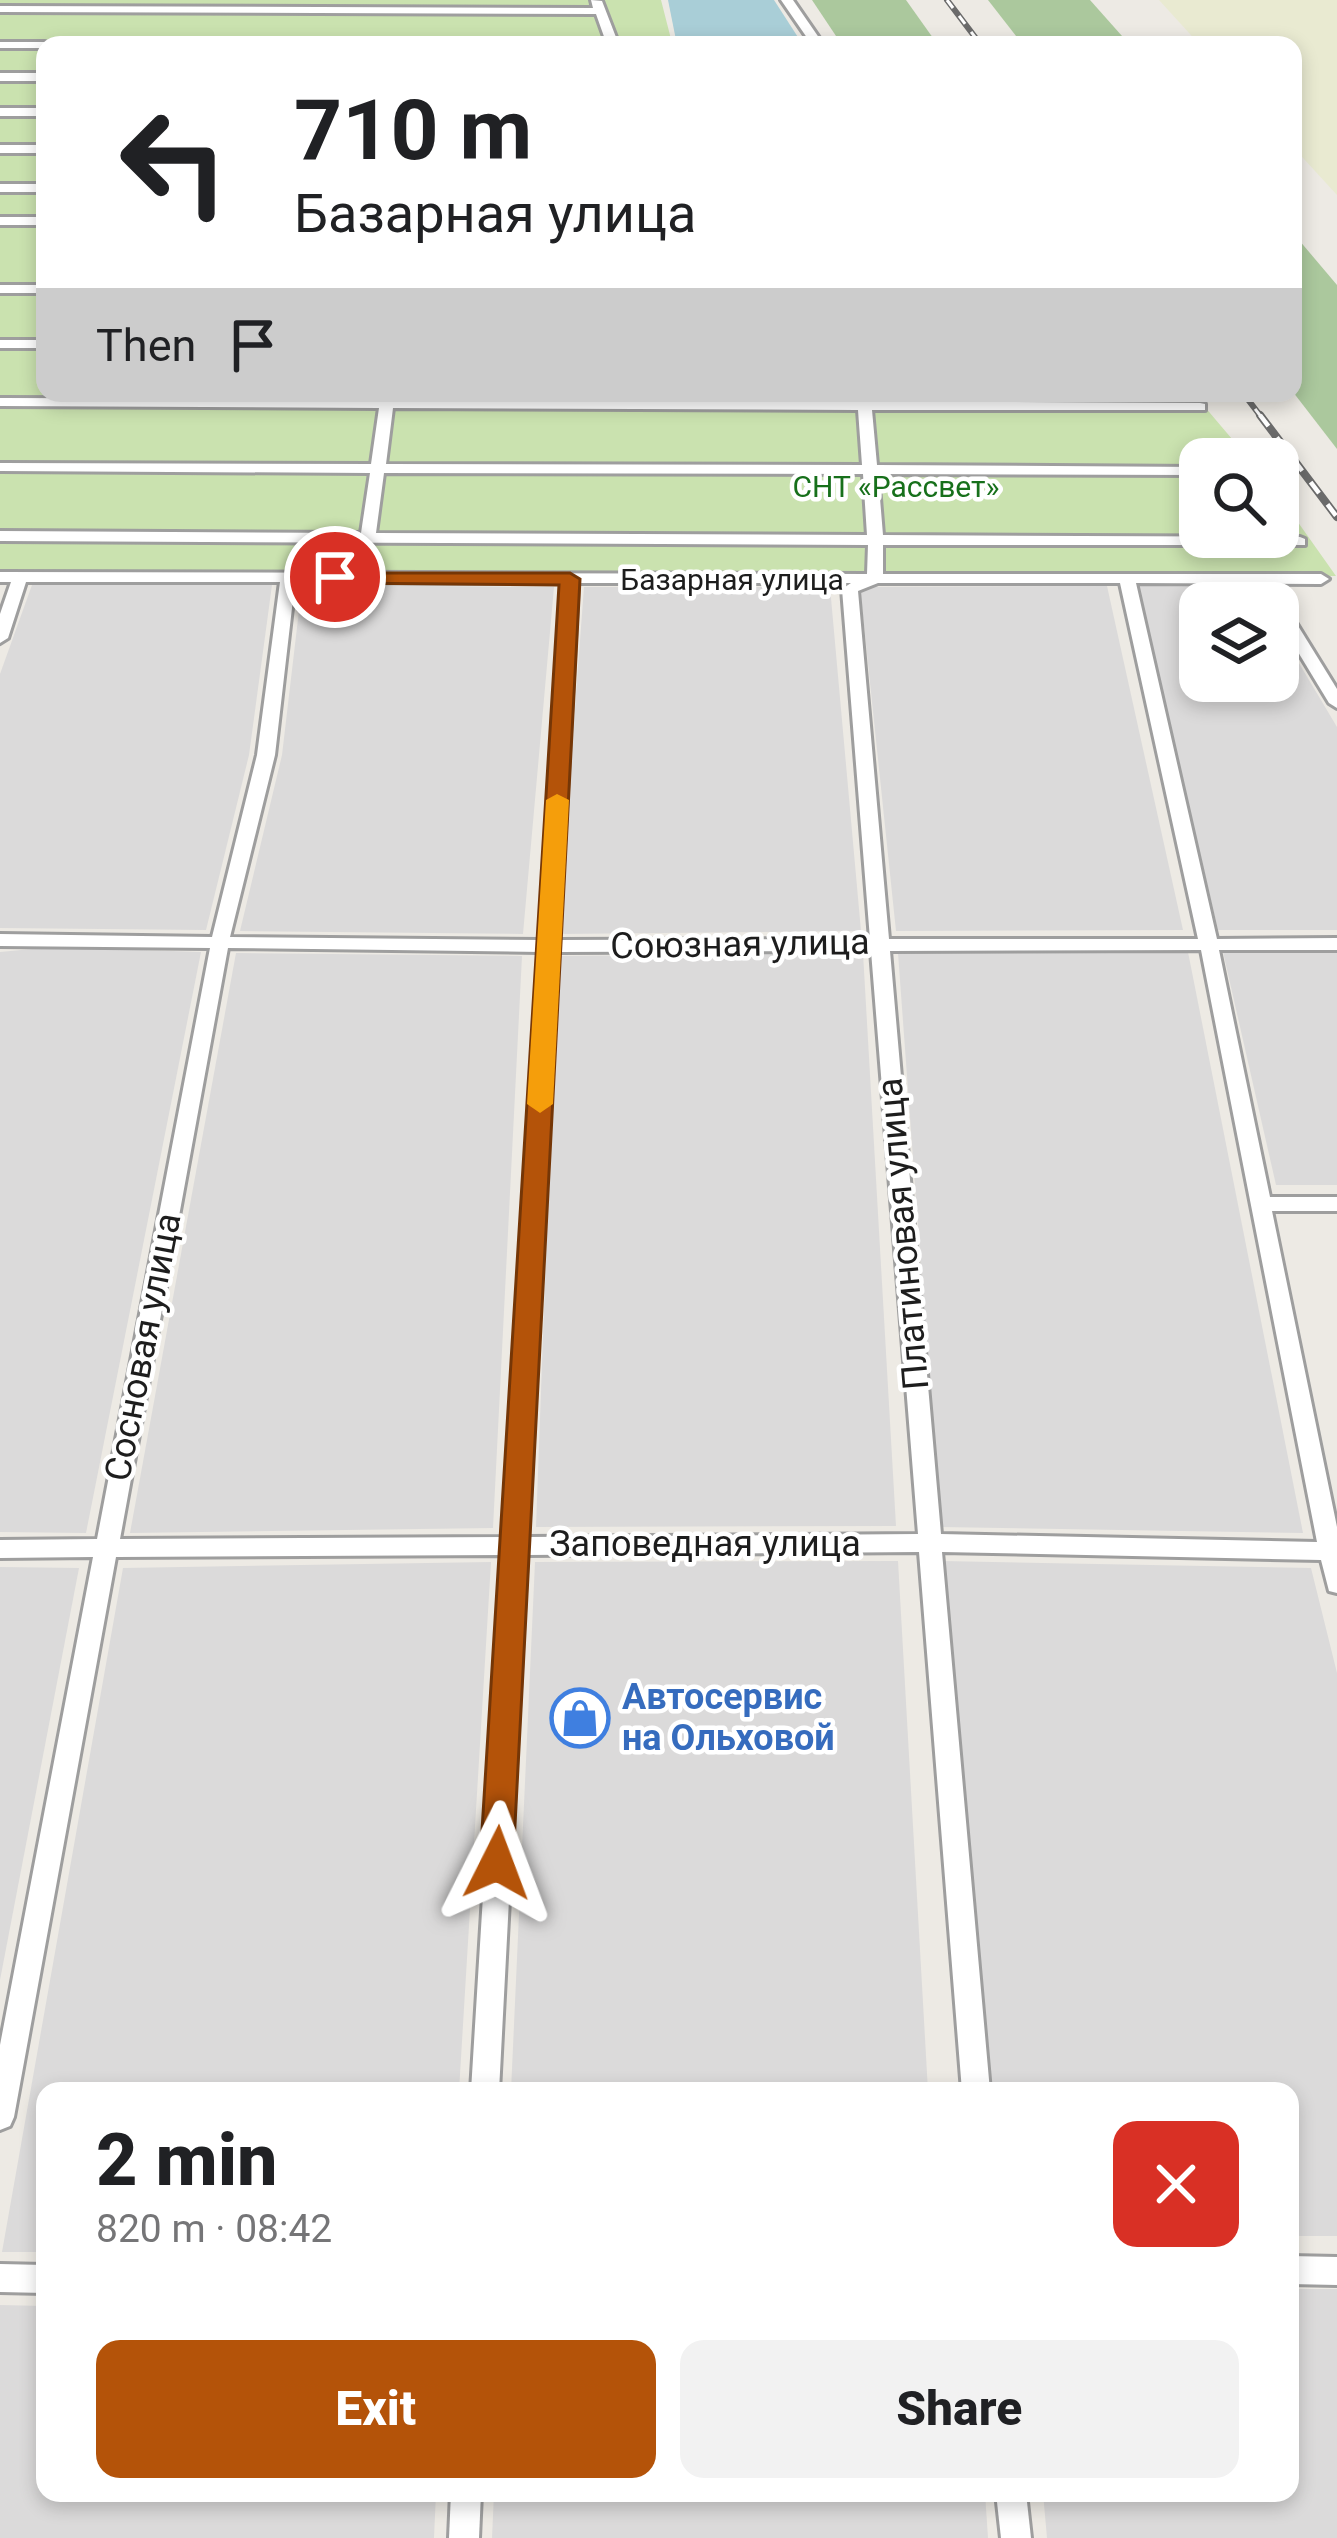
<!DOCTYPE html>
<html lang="en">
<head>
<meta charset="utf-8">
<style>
	:root { --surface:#fff; --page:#f2f2f2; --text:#202124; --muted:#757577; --accent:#b45309 }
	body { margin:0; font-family:Roboto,sans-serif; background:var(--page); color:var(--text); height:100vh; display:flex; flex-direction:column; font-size:45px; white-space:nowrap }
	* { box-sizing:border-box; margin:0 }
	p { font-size:39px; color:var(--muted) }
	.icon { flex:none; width:66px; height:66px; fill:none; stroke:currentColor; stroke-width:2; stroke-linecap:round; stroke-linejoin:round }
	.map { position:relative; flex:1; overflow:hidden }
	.drawer { position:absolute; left:36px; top:2082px; width:1263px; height:420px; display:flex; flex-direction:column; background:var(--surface); border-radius:24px; box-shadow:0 6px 18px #0003 }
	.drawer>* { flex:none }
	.banner { position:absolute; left:36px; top:36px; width:1266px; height:366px; border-radius:24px; box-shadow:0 6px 18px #0003; background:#fff; color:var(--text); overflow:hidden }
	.tools { position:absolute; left:1179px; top:438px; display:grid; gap:24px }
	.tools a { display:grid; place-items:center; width:120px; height:120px; border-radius:24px; background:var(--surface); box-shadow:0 6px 18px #0003; font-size:60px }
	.pin { position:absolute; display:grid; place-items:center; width:102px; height:102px; color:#fff; margin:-51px; border:6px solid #fff; border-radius:50%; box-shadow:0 3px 12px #0007 }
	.me { position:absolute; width:132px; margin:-66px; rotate:3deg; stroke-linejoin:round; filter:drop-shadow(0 0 9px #0008) }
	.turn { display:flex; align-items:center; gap:42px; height:252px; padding:0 60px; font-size:54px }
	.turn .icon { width:156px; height:156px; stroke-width:2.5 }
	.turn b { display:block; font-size:84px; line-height:102px }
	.then { display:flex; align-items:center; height:114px; padding:0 60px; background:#0003; gap:24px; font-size:45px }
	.round { display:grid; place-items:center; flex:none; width:126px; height:126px; border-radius:24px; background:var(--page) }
	.overview { display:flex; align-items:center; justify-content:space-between; height:204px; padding:0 60px }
	h1 { font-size:72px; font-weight:800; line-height:90px }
	.action { display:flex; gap:24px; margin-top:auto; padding:24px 60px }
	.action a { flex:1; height:138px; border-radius:24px; background:var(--accent); color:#fff; font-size:48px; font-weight:800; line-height:138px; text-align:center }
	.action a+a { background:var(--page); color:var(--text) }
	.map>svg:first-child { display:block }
</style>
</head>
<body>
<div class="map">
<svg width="1337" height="2538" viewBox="0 0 1337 2538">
	<rect width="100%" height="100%" fill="#edeae4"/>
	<g fill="#dbdada">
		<path d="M32,585H272L249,755L206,930L0,928V674Z"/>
		<path d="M302,585L554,587L523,934L240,931L282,755Z"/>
		<path d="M1107,586L1183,930L896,931L860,587Z"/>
		<path d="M1137,586H1253L1263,603H1200V681H1278V628L1337,727V930H1218Z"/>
		<path d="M584,587H830L861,931L558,934Z"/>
		<path d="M53,947L201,952L86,1533L0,1532V952Z"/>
		<path d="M1188,952L1303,1533L940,1527L898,953Z"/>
		<path d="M1223,952H1337V1185H1276Z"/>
		<path d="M236,953L522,956L493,1528L130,1533Z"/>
		<path d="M863,953L896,1526L536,1527L557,956Z"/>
		<path d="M898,1561L928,2091H511L535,1562Z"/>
		<path d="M942,1561L1311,1568L1337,1673V2236H1290V2091H980Z"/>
		<path d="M491,1562L459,2091H45V2252H2L123,1568Z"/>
		<path d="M0,1567L79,1568L0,1980Z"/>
		<path d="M1290,2289H1337V2538H1047L1043,2493H1290Z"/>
		<path d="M0,2305L45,2306V2493H436L434,2538H0Z"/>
		<path d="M494,2493H985L988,2538H492Z"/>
	</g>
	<path fill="#e9ead1" d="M1159,0H1337V195L1293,147V45H1200Z"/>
	<path fill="#cae2af" d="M0,0H661L672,43L45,45V393H1193L1249,459H1200V537H1278V494L1336,576L0,577Z"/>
	<g fill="#abc89d">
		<path d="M812,0H906L938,45H842Z"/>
		<path d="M988,0H1090L1130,45H1023Z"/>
		<path d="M1293,233L1337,285V449L1293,392Z"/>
	</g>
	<path fill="#a9ced7" d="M668,0H774L803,45H677Z"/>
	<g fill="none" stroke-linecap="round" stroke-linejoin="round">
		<defs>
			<g id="minor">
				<path d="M591,0L602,1L619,45H607L596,14L0,12V6L593,8Z"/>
				<path d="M781,0H793L824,45H812Z"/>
				<path d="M0,42H45L51,45H45V48H0Z"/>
				<rect x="0" y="73" width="45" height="8"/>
				<rect x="0" y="108" width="45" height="8"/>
				<rect x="0" y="145" width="45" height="8"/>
				<rect x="0" y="184" width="45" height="8"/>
				<rect x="0" y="217" width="45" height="8"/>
				<rect x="0" y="285" width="45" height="8"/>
				<rect x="0" y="340" width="45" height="8"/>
				<path d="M382,393H394L395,399L857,401V393H871L872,401L1200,403L1205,404V410H872L877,465L1200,467V475L878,474L883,535L1300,537L1305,539V545H883V574H1321L1329,579L1321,584L1136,583L1217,939L1337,938V950H1219L1270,1197H1337V1211H1272L1337,1527V1593L1329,1591L1321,1560L942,1552L990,2091H962L919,1552L527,1555L499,2091H471L504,1555L116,1557L14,2117L10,2126L0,2130V2045L93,1557L0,1558V1540L97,1539L210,948L0,946V934L212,937L257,755L280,582H26L8,638L0,643V614L11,582H0V572L867,574L868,545L0,541V531L361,533L370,473L0,471V463L371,464L379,408L0,406V398L380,399ZM393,408L858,410L862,465L386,464ZM384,473L863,474L867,535L376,533ZM295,582L562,583L540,940L230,937L275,755ZM578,583H851L842,589L870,939L559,940ZM878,583H1120L1198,939H889L858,591ZM228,948L540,952L505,1537L120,1539ZM1201,950L1317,1542L941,1534L890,951ZM871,951L918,1534L528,1537L558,952Z"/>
				<path d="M1278,607L1287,608L1337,689V708L1329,703L1278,619Z"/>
				<path d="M1290,2256L1337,2257V2285L1290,2284Z"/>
				<path d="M0,2264L45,2265V2293L0,2292Z"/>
				<path d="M451,2493H481L479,2538H449Z"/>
				<path d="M996,2493H1026L1031,2538H1001Z"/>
			</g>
		</defs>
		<use href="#minor" stroke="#9e9e9e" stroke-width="6"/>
		<use href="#minor" fill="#fff" fill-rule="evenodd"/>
		<defs>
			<g id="rail-far1">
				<path d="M947,0L981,45"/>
				<path d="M1243,393L1262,418"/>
			</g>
			<path id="rail" d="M1260,415L1337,517"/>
		</defs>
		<use href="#rail-far1" stroke="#6b6b6b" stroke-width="6"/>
		<use href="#rail" stroke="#6b6b6b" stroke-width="8"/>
		<use href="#rail-far1" stroke="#fff" stroke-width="3" stroke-dasharray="10" stroke-linecap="butt"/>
		<use href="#rail" stroke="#fff" stroke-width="4.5" stroke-dasharray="14" stroke-linecap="butt"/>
	</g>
	<path fill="#b45309" stroke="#753606" stroke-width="3" d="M328,573H570L580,579L513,1863L509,1873L497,1878L485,1873L480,1863L559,585L335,583L325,577Z"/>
	<path fill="#f59e0b" d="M557,794L569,800L553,1104L540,1113L527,1104L546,800Z"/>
	<defs>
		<symbol id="shop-ring" viewBox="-11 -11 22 22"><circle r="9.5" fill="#fff" stroke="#3f7fe0" stroke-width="1.5"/><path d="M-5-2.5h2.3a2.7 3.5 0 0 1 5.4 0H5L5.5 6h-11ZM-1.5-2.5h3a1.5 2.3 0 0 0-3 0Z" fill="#3f7fe0"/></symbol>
	</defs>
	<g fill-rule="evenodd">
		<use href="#shop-ring" x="547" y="1685" width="66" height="66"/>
	</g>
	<g text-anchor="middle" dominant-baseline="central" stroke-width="9" stroke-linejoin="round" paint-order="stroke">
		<g font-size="30" fill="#17701b" stroke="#fff">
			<text x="896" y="486">СНТ «Рассвет»</text>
		</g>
		<g font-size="30" fill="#1d1d1d" stroke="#fff">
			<text x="732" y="579">Базарная улица</text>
		</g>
		<g font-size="36" fill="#1d1d1d" stroke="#fff">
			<text transform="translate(740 944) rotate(-1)">Союзная улица</text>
			<text transform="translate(903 1234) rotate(-95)">Платиновая улица</text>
			<text transform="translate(143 1347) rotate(-79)">Сосновая улица</text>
			<text x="705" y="1544">Заповедная улица</text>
		</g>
		<g font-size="36" font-weight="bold" fill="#366cbe" stroke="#fff" text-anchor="start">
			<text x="622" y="1697">Автосервис<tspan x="622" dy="41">на Ольховой</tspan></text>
		</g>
	</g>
</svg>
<div class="tools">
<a><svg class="icon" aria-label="search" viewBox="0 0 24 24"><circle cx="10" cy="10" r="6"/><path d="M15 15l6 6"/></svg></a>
<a><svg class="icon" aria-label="layers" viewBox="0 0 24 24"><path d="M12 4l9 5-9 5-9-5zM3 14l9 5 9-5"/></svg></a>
</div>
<div class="pin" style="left:335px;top:577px;background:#d93025"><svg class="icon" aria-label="arrive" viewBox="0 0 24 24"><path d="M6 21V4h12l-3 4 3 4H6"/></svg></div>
<svg class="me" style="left:497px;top:1863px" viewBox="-20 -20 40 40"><path d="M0-17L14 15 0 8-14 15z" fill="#b45309" stroke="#fff" stroke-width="4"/></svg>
<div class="banner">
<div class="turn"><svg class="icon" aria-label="left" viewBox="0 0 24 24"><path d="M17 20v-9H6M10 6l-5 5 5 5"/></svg><div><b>710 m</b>Базарная улица</div></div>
<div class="then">Then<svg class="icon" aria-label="arrive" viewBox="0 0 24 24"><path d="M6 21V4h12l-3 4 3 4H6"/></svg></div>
</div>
<section class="drawer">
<div class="overview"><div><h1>2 min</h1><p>820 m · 08:42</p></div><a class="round" style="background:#d93025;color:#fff"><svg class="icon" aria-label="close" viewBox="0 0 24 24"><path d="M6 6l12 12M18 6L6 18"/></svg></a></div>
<div class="action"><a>Exit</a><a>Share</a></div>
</section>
</div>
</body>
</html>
